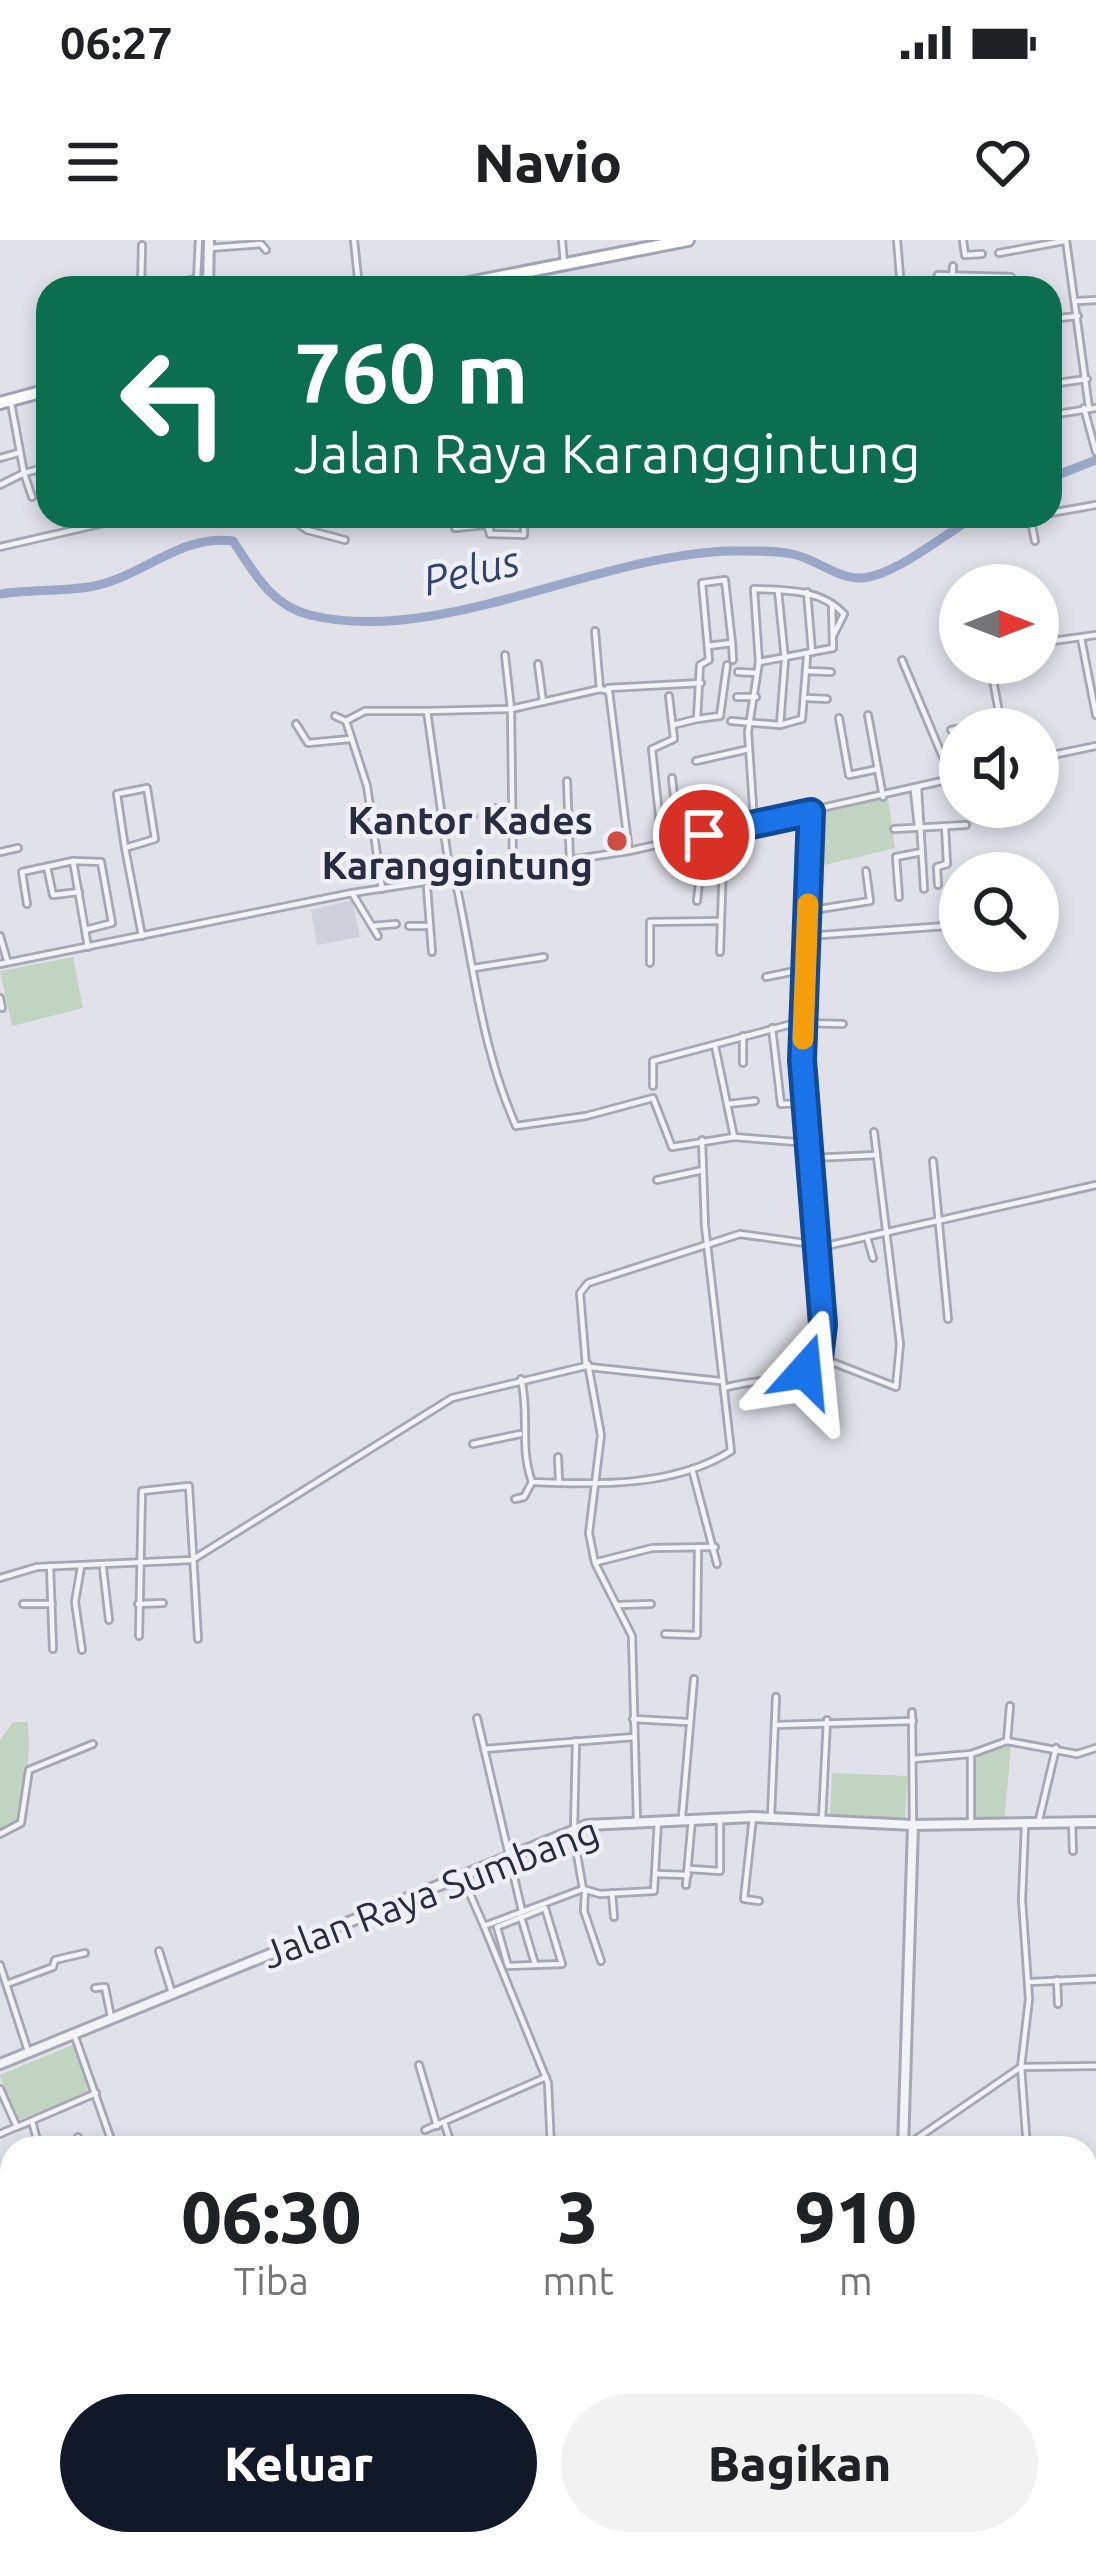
<!DOCTYPE html>
<html lang="id">
<head>
<meta charset="utf-8">
<style>
	:root { --surface:#fff; --page:#f2f2f2; --text:#202124; --muted:#757577; --accent:#111827 }
	body { margin:0; font-family:Ubuntu,sans-serif; background:var(--page); color:var(--text); height:100vh; display:flex; flex-direction:column; font-size:45px; white-space:nowrap }
	* { box-sizing:border-box; margin:0 }
	p { font-size:39px; color:var(--muted) }
	.icon { flex:none; width:66px; height:66px; fill:none; stroke:currentColor; stroke-width:2; stroke-linecap:round; stroke-linejoin:round }
	.map { position:relative; flex:1; overflow:hidden }
	.sheet { position:absolute; left:0px; top:1896px; width:1098px; height:420px; display:flex; flex-direction:column; background:var(--surface); border-radius:36px 36px 0 0; box-shadow:0 6px 18px #0003 }
	.sheet>* { flex:none }
	.guide { position:absolute; left:36px; top:36px; width:1026px; height:252px; border-radius:36px; box-shadow:0 6px 18px #0003; background:#0b6e4f; color:#fff; overflow:hidden }
	.needle { width:78px; rotate:90deg }
	.buttons { position:absolute; left:939px; top:324px; display:grid; gap:24px }
	.buttons a { display:grid; place-items:center; width:120px; height:120px; border-radius:50%; background:var(--surface); box-shadow:0 6px 18px #0003; font-size:60px }
	.pin { position:absolute; display:grid; place-items:center; width:102px; height:102px; color:#fff; margin:-51px; border:6px solid #fff; border-radius:50%; box-shadow:0 3px 12px #0007 }
	.me { position:absolute; width:132px; margin:-66px; rotate:18deg; stroke-linejoin:round; filter:drop-shadow(0 0 9px #0008) }
	.turn { display:flex; align-items:center; gap:42px; height:252px; padding:0 60px; font-size:54px }
	.turn .icon { width:156px; height:156px; stroke-width:2.5 }
	.turn b { display:block; font-size:84px; line-height:102px }
	.eta { display:flex; justify-content:space-evenly; align-items:center; height:204px; text-align:center }
	.eta b { font-size:72px; font-weight:800; line-height:84px }
	.cta { display:flex; gap:24px; margin-top:auto; padding:24px 60px }
	.cta a { flex:1; height:138px; border-radius:72px; background:var(--accent); color:#fff; font-size:48px; font-weight:800; line-height:138px; text-align:center }
	.cta a+a { background:var(--page); color:var(--text) }
	.status { display:flex; justify-content:space-between; align-items:center; height:84px; padding:0 60px; background:var(--surface); direction:ltr }
	.status svg { height:33px; fill:currentColor }
	header { display:flex; justify-content:space-between; align-items:center; height:156px; padding:0 60px; background:var(--surface); font-size:54px; font-weight:800 }
	.map>svg:first-child { display:block }
</style>
</head>
<body>
<div class="status"><b>06:27</b><svg viewBox="0 0 49 12"><path d="M0 12V9h3v3zM5 12V6h3v6zM10 12V3h3v9zM15 12V0h3v12zM26 1h20v11H26zM47 4h2v5h-2z"/></svg></div>
<header><svg class="icon" aria-label="menu" viewBox="0 0 24 24"><path d="M4 6h16M4 12h16M4 18h16"/></svg>Navio<svg class="icon" aria-label="heart" viewBox="0 0 24 24"><path d="M12 20l-8-8c-3-5 5-10 8-4 3-6 11-1 8 4z"/></svg></header>
<div class="map">
<svg width="1096" height="2316" viewBox="0 0 1096 2316">
	<rect width="100%" height="100%" fill="#e0e1e9"/>
	<path fill="#ced0db" d="M352,660L360,697L317,705L311,670Z"/>
	<g fill="#c1d3c1">
		<path d="M888,558L895,608L812,628L815,575Z"/>
		<path d="M73,717L83,768L12,786L0,731Z"/>
		<path d="M13,1482H27C33,1518 22,1548 20,1583L0,1592V1500Z"/>
		<path d="M1011,1506L1004,1583H973L974,1515Z"/>
		<path d="M832,1533L907,1536L905,1578L830,1575Z"/>
		<path d="M75,1804L89,1852L14,1882L0,1835Z"/>
	</g>
	<g fill="none" stroke-linecap="round" stroke-linejoin="round">
		<g stroke="#9aa7c9" stroke-width="9">
			<path d="M1050,238L1096,220"/>
			<path d="M0,354C30,349 64,352 94,346C144,336 180,294 233,301C254,332 270,365 310,375C437,407 597,314 732,311C752,311 777,310 796,315C823,322 844,345 873,336C907,326 944,295 976,276"/>
		</g>
		<defs>
			<g id="minor">
				<path d="M354,0L359,48"/>
				<path d="M562,0L564,24"/>
				<path d="M897,0L901,48"/>
				<path d="M963,0L965,15L982,14"/>
				<path d="M1066,0L1089,168"/>
				<path d="M209,8L261,4L266,10"/>
				<path d="M999,13L1064,1"/>
				<path d="M197,39L199,0"/>
				<path d="M175,43L208,37"/>
				<path d="M902,47H932"/>
				<path d="M141,48L142,5"/>
				<path d="M155,48L160,43L164,48"/>
				<path d="M932,48L938,35L1011,37L1016,48"/>
				<path d="M952,48L953,26"/>
				<path d="M1078,61L1096,60"/>
				<path d="M1050,79L1078,76"/>
				<path d="M1050,144L1087,139"/>
				<path d="M11,163L24,233L48,227"/>
				<path d="M1084,168L1096,212"/>
				<path d="M1050,175L1096,168"/>
				<path d="M0,218L18,213"/>
				<path d="M0,245L24,233L32,257"/>
				<path d="M1050,273L1096,265"/>
				<path d="M287,276L307,290L345,300"/>
				<path d="M452,276L455,288L485,285"/>
				<path d="M484,276L490,294"/>
				<path d="M490,294L524,295V276"/>
				<path d="M490,294V276"/>
				<path d="M1035,301L1031,281L1041,276"/>
				<path d="M0,307L126,278L187,279"/>
				<path d="M778,350L785,420L780,485"/>
				<path d="M807,352L812,412"/>
				<path d="M595,391L600,449"/>
				<path d="M1081,398L1096,475"/>
				<path d="M732,403L733,420"/>
				<path d="M1038,403L1096,395"/>
				<path d="M902,420L952,539"/>
				<path d="M759,422L833,408L832,364"/>
				<path d="M990,423L1002,489"/>
				<path d="M538,424L543,462"/>
				<path d="M807,431L831,432"/>
				<path d="M738,432L757,433"/>
				<path d="M608,448L701,443"/>
				<path d="M737,457H756"/>
				<path d="M808,458L827,459"/>
				<path d="M868,475L883,557"/>
				<path d="M335,476L346,481"/>
				<path d="M839,478L849,535L878,529"/>
				<path d="M697,479L720,476L727,425"/>
				<path d="M346,481L367,546L382,649"/>
				<path d="M346,481L365,471H427"/>
				<path d="M731,481L780,485L802,479L807,417"/>
				<path d="M296,484L308,503L350,499"/>
				<path d="M673,485L697,479L700,425L709,420L702,343L725,340L732,403L708,406"/>
				<path d="M951,490L1001,481"/>
				<path d="M1038,518L1096,506"/>
				<path d="M696,521L749,509"/>
				<path d="M672,538L679,601"/>
				<path d="M567,541L570,622"/>
				<path d="M918,548L924,649"/>
				<path d="M914,551L918,587"/>
				<path d="M486,568L508,569"/>
				<path d="M754,581L748,492L759,422L754,349C786,350 821,349 844,374L834,394"/>
				<path d="M440,582L473,576"/>
				<path d="M894,589L966,585"/>
				<path d="M662,604L652,509L674,499L669,456"/>
				<path d="M125,608L117,554L147,548L155,599L125,608L142,696"/>
				<path d="M0,612L18,608"/>
				<path d="M73,621L101,622L112,683L85,690"/>
				<path d="M47,627L53,655L79,652"/>
				<path d="M513,630L511,469L600,449L609,451L629,611"/>
				<path d="M451,641L427,471L511,469L505,415"/>
				<path d="M456,643C474,727 481,807 516,886L586,876L653,858L672,907L734,897L808,903"/>
				<path d="M938,645L937,627L947,624L945,586"/>
				<path d="M427,647L432,712"/>
				<path d="M352,653L378,696"/>
				<path d="M899,657L896,617L922,612"/>
				<path d="M697,661L704,595"/>
				<path d="M27,664L22,632L73,621L88,707"/>
				<path d="M807,671L870,661L866,631"/>
				<path d="M372,686L396,684"/>
				<path d="M409,686H426"/>
				<path d="M0,696L7,720"/>
				<path d="M807,696L960,685"/>
				<path d="M720,712L724,591"/>
				<path d="M650,723V682L721,681"/>
				<path d="M0,724L352,653L629,611L960,537"/>
				<path d="M474,728L544,717"/>
				<path d="M766,737L805,729"/>
				<path d="M0,758L2,768"/>
				<path d="M803,783L843,784"/>
				<path d="M772,788L781,864L805,863"/>
				<path d="M715,806L734,897"/>
				<path d="M743,823V796"/>
				<path d="M653,846V821L803,781"/>
				<path d="M728,864L755,861"/>
				<path d="M811,918L877,915"/>
				<path d="M933,921L948,1079"/>
				<path d="M657,940L703,930"/>
				<path d="M867,997L873,1018"/>
				<path d="M819,1117L896,1147L900,1104L874,892"/>
				<path d="M588,1124L601,1195L589,1293L595,1323L632,1396L637,1580"/>
				<path d="M589,1127L720,1141"/>
				<path d="M521,1139C530,1175 519,1206 532,1242C597,1245 674,1247 731,1211L705,986L702,900"/>
				<path d="M724,1148C760,1136 813,1147 822,1101L802,820L811,574"/>
				<path d="M473,1204L520,1194"/>
				<path d="M558,1217L559,1241"/>
				<path d="M692,1229L717,1324"/>
				<path d="M515,1259L524,1257L532,1242"/>
				<path d="M597,1322L652,1308L715,1307"/>
				<path d="M50,1326L53,1409"/>
				<path d="M81,1327L75,1362L82,1410"/>
				<path d="M103,1328L109,1380"/>
				<path d="M0,1338L37,1327L192,1320L452,1158L586,1126L580,1053L588,1043L740,994L826,1006L1096,945"/>
				<path d="M23,1364H52"/>
				<path d="M138,1364L163,1363"/>
				<path d="M619,1365L651,1364"/>
				<path d="M665,1394L697,1395L698,1307"/>
				<path d="M139,1396L142,1251L189,1246L198,1399"/>
				<path d="M912,1472L913,1585"/>
				<path d="M477,1478L522,1671"/>
				<path d="M633,1479L687,1482"/>
				<path d="M775,1485L913,1481"/>
				<path d="M1007,1501L1010,1466"/>
				<path d="M484,1509L634,1497"/>
				<path d="M913,1519L971,1514L1007,1501L1077,1514L1096,1508"/>
				<path d="M682,1577L694,1439"/>
				<path d="M753,1577L744,1659L759,1661"/>
				<path d="M771,1577L776,1457"/>
				<path d="M822,1580L827,1480"/>
				<path d="M1072,1583L1073,1611"/>
				<path d="M1038,1584L1056,1508"/>
				<path d="M1025,1585L1022,1660L1029,1759L1021,1827L1027,1908"/>
				<path d="M971,1586V1514"/>
				<path d="M574,1590L576,1501"/>
				<path d="M573,1591L583,1649L600,1654L654,1651L658,1580"/>
				<path d="M0,1594L21,1583L29,1530L93,1504"/>
				<path d="M690,1629L720,1631V1578"/>
				<path d="M658,1634L688,1635"/>
				<path d="M462,1636L484,1686L583,1649"/>
				<path d="M686,1645L692,1579"/>
				<path d="M585,1651L584,1671L601,1721"/>
				<path d="M612,1653L614,1677"/>
				<path d="M545,1668L562,1724L508,1726L497,1687Z"/>
				<path d="M521,1677L535,1724"/>
				<path d="M484,1686L548,1843L551,1908"/>
				<path d="M159,1711L172,1753"/>
				<path d="M0,1725L28,1811"/>
				<path d="M1057,1740L1058,1764"/>
				<path d="M1030,1742L1096,1739"/>
				<path d="M7,1744L53,1727L55,1720L85,1713"/>
				<path d="M95,1748L105,1747L111,1777"/>
				<path d="M74,1794L114,1908"/>
				<path d="M419,1825L437,1886"/>
				<path d="M0,1849L17,1887L96,1853"/>
				<path d="M32,1881L39,1908"/>
				<path d="M445,1885L452,1908"/>
				<path d="M425,1890L546,1837"/>
				<path d="M0,1894L16,1887"/>
				<path d="M78,1897L81,1908"/>
				<path d="M903,1908L1021,1827L1096,1826"/>
				<path d="M0,1966L12,1964"/>
				<path d="M0,2036L12,2073"/>
				<path d="M0,2087L12,2083"/>
				<path d="M0,2125L12,2123"/>
				<path d="M1086,2242L1096,2241"/>
				<path d="M986,2304L988,2316"/>
				<path d="M814,2313L840,2310"/>
				<path d="M326,2316L330,2304"/>
				<path d="M918,2316L926,2315"/>
			</g>
			<g id="tertiary">
				<path d="M208,48L209,0"/>
				<path d="M0,1824L587,1585L753,1577L913,1585L1096,1582"/>
				<path d="M903,1908L913,1585"/>
				<path d="M0,2304L6,2316"/>
				<path d="M885,2316L886,2304"/>
			</g>
			<g id="primary">
				<path d="M443,48L688,0"/>
				<path d="M0,163L48,150"/>
			</g>
		</defs>
		<use href="#minor" stroke="#a5a7b3" stroke-width="10"/>
		<use href="#tertiary" stroke="#a5a7b3" stroke-width="14"/>
		<use href="#primary" stroke="#9fa3b4" stroke-width="16"/>
		<use href="#minor" stroke="#f2f3f7" stroke-width="4.5"/>
		<use href="#tertiary" stroke="#f2f3f7" stroke-width="8"/>
		<use href="#primary" stroke="#fff" stroke-width="10"/>
	</g>
	<g fill="none" stroke-linecap="round" stroke-linejoin="round">
		<defs>
			<path id="route" d="M704,595L811,572L802,820L823,1085L819,1118L805,1131"/>
		</defs>
		<use href="#route" stroke="#114b97" stroke-width="30"/>
		<use href="#route" stroke="#1a73e8" stroke-width="21"/>
		<path stroke="#f59e0b" stroke-width="21" d="M803,799L808,664"/>
	</g>
	<circle fill="#ce4e44" stroke="#eff0f6" stroke-width="4.5" cx="617" cy="601" r="12"/>
	<g text-anchor="middle" dominant-baseline="central" stroke-width="9" stroke-linejoin="round" paint-order="stroke">
		<g font-size="39" font-weight="bold" fill="#282c40" stroke="#eff0f6" text-anchor="end">
			<text x="593" y="579">Kantor Kades<tspan x="593" dy="45">Karanggintung</tspan></text>
		</g>
		<g font-size="39" fill="#282c40" stroke="#eff0f6">
			<text transform="translate(430 1652) rotate(-21)">Jalan Raya Sumbang</text>
		</g>
		<g font-size="42" font-style="italic" fill="#324174" stroke="#eff0f6">
			<text transform="translate(471 330) rotate(-13)">Pelus</text>
		</g>
	</g>
</svg>
<div class="buttons">
<a><svg class="needle" viewBox="-14 -14 28 28"><path d="M0-13l5 13h-10z" fill="#e53935"/><path d="M0 13l5-13h-10z" fill="#757577"/></svg></a>
<a><svg class="icon" aria-label="sound" viewBox="0 0 24 24"><path d="M4 9h4l5-4v14l-5-4H4zM17 9q2 3 0 6"/></svg></a>
<a><svg class="icon" aria-label="search" viewBox="0 0 24 24"><circle cx="10" cy="10" r="6"/><path d="M15 15l6 6"/></svg></a>
</div>
<div class="pin" style="left:704px;top:595px;background:#d93025"><svg class="icon" aria-label="arrive" viewBox="0 0 24 24"><path d="M6 21V4h12l-3 4 3 4H6"/></svg></div>
<svg class="me" style="left:805px;top:1131px" viewBox="-20 -20 40 40"><path d="M0-17L14 15 0 8-14 15z" fill="#1a73e8" stroke="#fff" stroke-width="4"/></svg>
<div class="guide">
<div class="turn"><svg class="icon" aria-label="left" viewBox="0 0 24 24"><path d="M17 20v-9H6M10 6l-5 5 5 5"/></svg><div><b>760 m</b>Jalan Raya Karanggintung</div></div>
</div>
<section class="sheet">
<div class="eta">
<div><b>06:30</b><p>Tiba</p></div>
<div><b>3</b><p>mnt</p></div>
<div><b>910</b><p>m</p></div>
</div>
<div class="cta"><a>Keluar</a><a>Bagikan</a></div>
</section>
</div>
</body>
</html>
